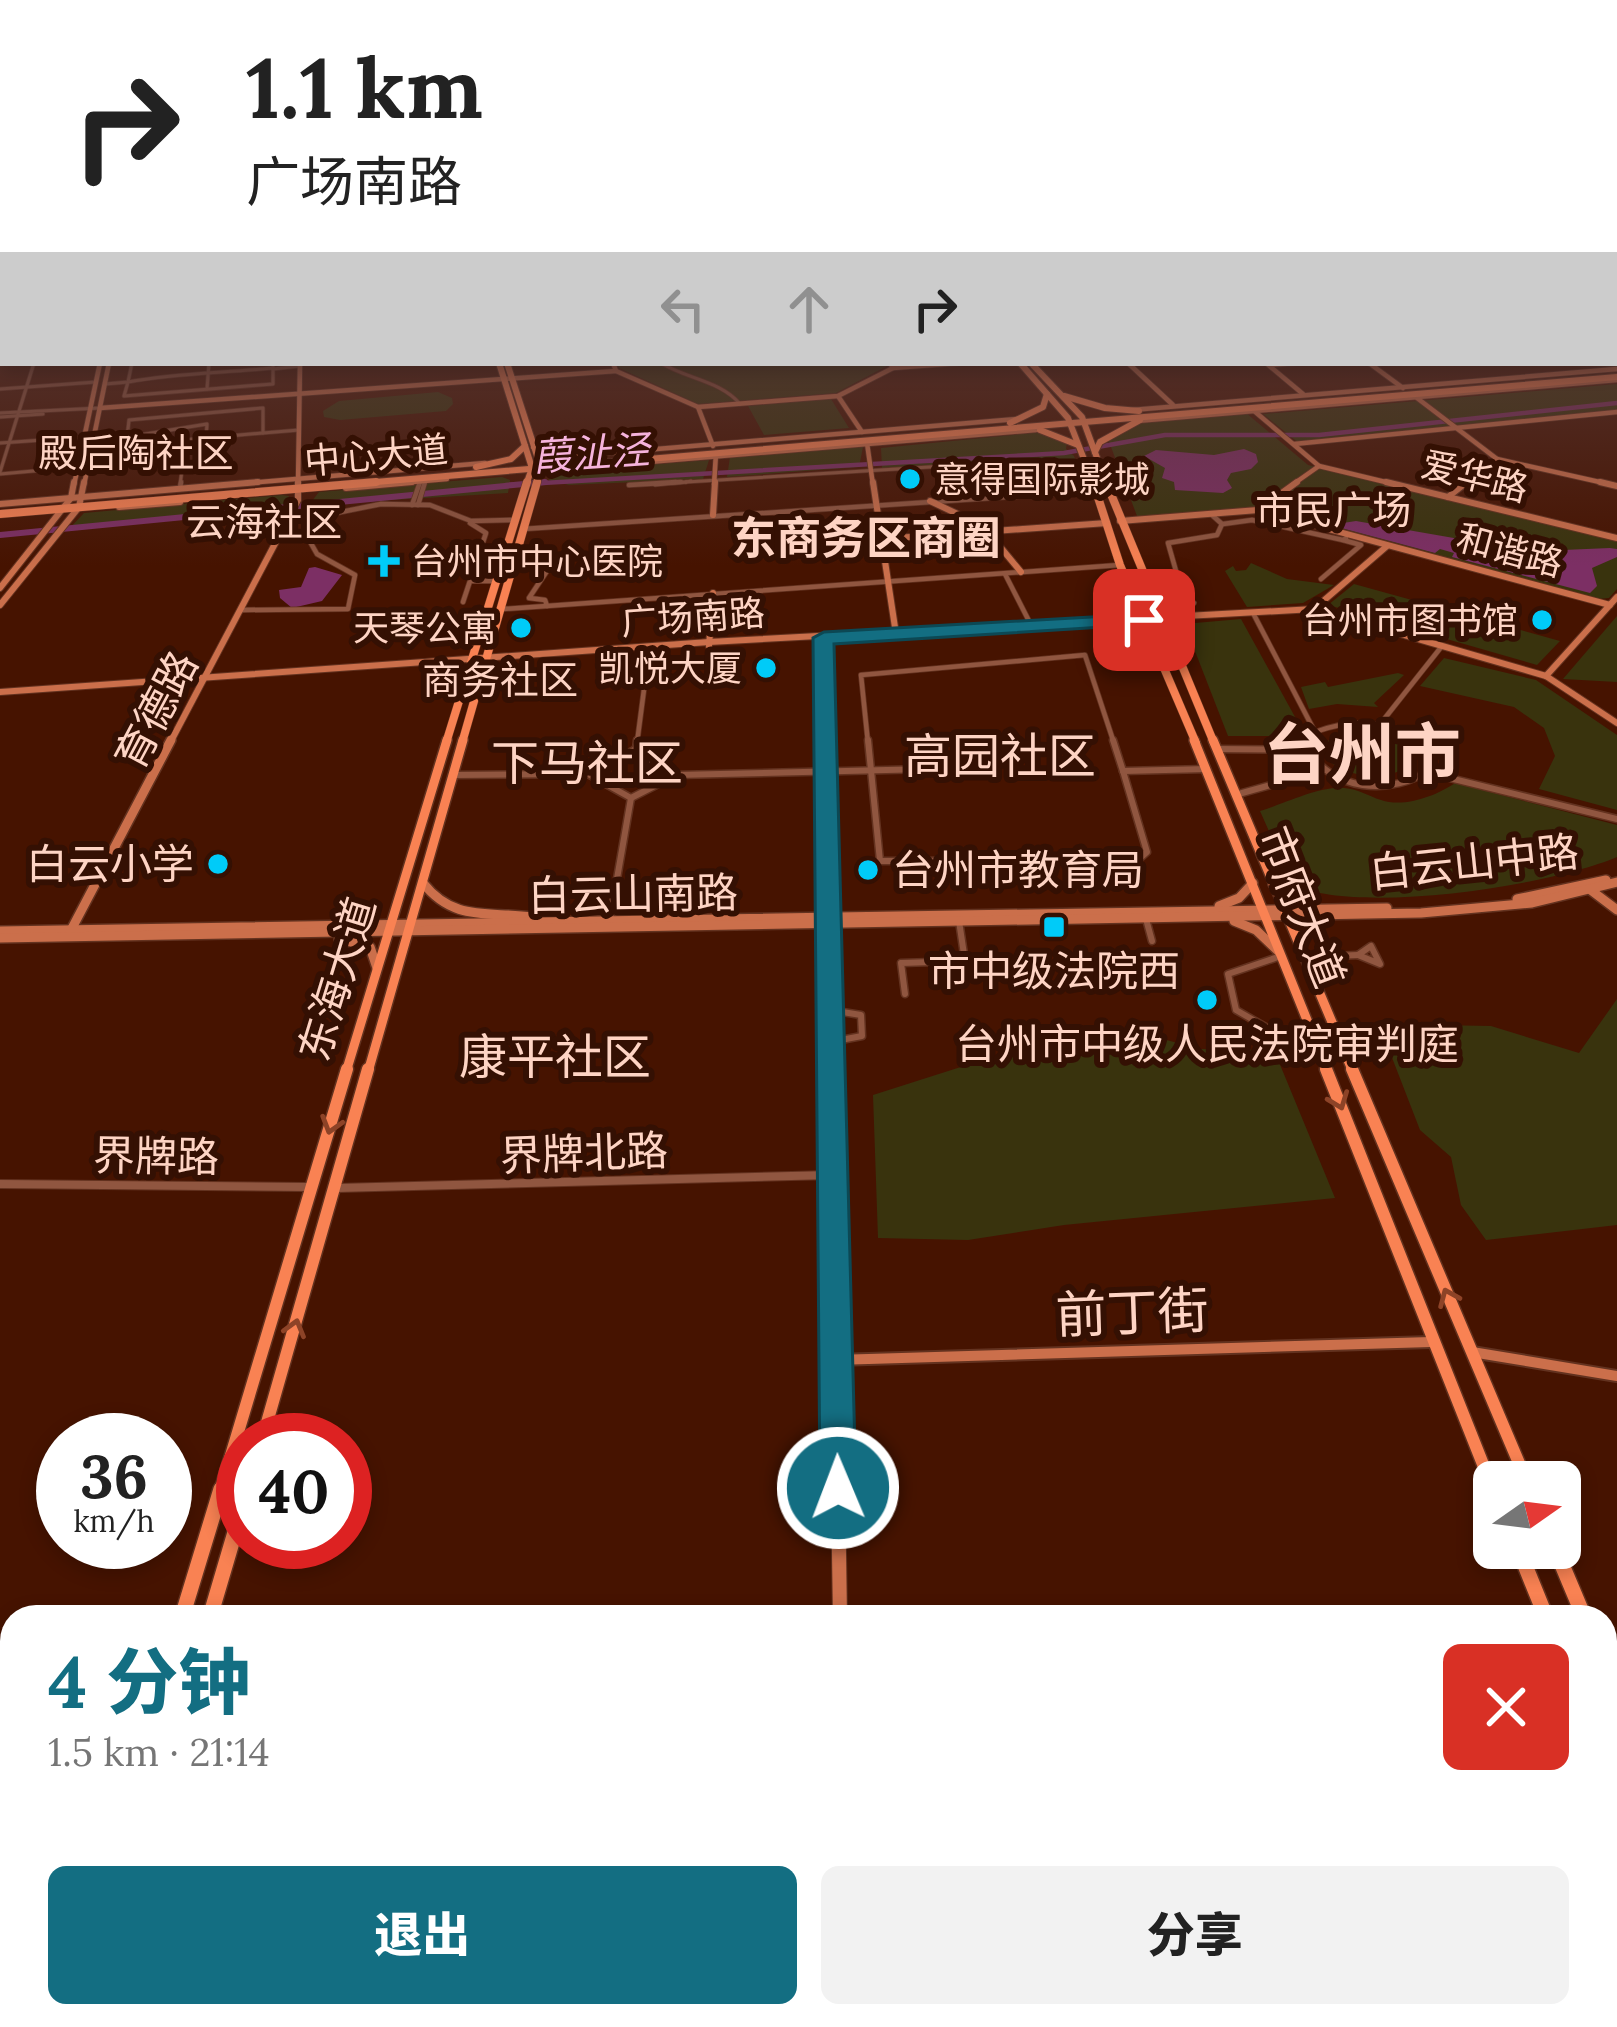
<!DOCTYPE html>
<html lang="zh">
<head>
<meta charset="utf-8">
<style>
	:root { --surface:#fff; --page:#f2f2f2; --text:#222; --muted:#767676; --accent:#136e82 }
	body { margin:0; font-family:Lora,"Noto Sans SC",serif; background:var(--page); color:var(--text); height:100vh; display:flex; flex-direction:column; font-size:45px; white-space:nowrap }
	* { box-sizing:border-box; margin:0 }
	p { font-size:39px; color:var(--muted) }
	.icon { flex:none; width:66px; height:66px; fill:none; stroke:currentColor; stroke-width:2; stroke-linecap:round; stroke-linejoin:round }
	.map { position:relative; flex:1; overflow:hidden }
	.details { position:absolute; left:0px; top:1605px; width:1617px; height:423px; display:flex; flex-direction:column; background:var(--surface); border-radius:36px 36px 0 0; box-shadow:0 6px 18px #0003 }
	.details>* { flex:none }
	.top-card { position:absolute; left:0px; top:0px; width:1617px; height:366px; box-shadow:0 6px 18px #0003; background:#fff; color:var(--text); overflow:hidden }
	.needle { width:78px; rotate:76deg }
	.controls { position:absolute; left:1473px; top:1461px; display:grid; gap:24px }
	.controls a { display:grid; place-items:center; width:108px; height:108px; border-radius:18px; background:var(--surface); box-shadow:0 6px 18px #0003; font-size:60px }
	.speed { position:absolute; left:36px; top:1413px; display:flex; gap:24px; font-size:60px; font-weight:700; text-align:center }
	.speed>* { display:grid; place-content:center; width:156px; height:156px; border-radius:50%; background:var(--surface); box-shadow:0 6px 18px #0003; line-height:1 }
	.speed small { font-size:30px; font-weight:400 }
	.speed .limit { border:18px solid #d22; background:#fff; color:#111 }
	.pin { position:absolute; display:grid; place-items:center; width:102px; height:102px; color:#fff; margin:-51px; border-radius:24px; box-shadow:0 6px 18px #0006 }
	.me { position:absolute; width:132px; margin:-66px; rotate:359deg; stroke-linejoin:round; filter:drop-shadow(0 0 9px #0008) }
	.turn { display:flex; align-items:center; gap:42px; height:252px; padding:0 48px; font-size:54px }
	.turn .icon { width:156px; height:156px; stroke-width:2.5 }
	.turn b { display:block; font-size:84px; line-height:102px }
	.lanes { display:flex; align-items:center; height:114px; padding:0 48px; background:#0003; justify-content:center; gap:60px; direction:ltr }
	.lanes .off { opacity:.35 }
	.round { display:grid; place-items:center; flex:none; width:126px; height:126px; border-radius:18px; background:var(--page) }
	.headline { display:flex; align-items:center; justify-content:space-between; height:204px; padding:0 48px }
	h1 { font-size:72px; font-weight:800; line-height:90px; color:var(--accent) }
	.primary-button { display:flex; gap:24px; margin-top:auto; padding:24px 48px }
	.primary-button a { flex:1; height:138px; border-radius:18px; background:var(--accent); color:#fff; font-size:48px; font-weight:800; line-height:138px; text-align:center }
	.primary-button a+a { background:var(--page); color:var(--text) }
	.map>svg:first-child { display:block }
</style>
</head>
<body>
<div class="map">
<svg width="1617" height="2027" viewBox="0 0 1617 2027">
	<rect width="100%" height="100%" fill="#461300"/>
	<g fill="#39330d">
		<path d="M617,363H885L887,366L836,393L698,404L619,368Z"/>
		<path d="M1617,384V412L1300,444L1263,414Z"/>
		<path d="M438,392L452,398L453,404L446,411L340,420L324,417L323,411L339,401Z"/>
		<path d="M831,399L849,428L764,435L748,406Z"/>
		<path d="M1245,412L1308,465L1617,540V589L1609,598L1598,599L1247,509L1155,519L1137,516L1108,439L1145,421Z"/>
		<path d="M1042,432L1067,442L1066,449L1074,456L1085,485L1050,491L1036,473L1039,467L1012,461L882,468L881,448Z"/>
		<path d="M863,447L859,467L727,477L730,457Z"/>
		<path d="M709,460L703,479L569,485L548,480L565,471Z"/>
		<path d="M502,477L510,480L508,493L309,505L319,492Z"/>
		<path d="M282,495L289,496L283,509L68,530L84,513Z"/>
		<path d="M1251,563L1287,579L1334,585L1303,603L1247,607L1225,571L1233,566L1236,571L1246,570Z"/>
		<path d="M1354,584L1560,641L1537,665L1328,605Z"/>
		<path d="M1617,616V682L1563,679Z"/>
		<path d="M1241,619L1300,726L1287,736H1228L1186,628L1195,623Z"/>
		<path d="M1444,658L1536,680L1617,735V810L1539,789L1555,756L1544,728L1514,707L1420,686Z"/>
		<path d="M1398,673L1404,675L1374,703L1378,707L1337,704L1309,709L1301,687L1325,682L1328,687Z"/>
		<path d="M1363,732L1399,744L1411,758L1409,765C1385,784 1348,777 1326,759L1323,744L1339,734Z"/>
		<path d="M1455,783L1617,825V857C1549,886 1359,915 1293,885L1260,811C1284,804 1319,786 1344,788C1359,789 1368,796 1381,800C1404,808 1436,796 1455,783Z"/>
		<path d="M1617,999V1225L1486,1240L1461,1205L1451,1157L1420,1130L1379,1024L1491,1026L1579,1053Z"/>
		<path d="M1089,1026L1133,1031L1200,1049L1274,1050L1335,1198L1064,1225L968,1240L878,1238L873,1095Z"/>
	</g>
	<g fill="#7c2f64">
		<path d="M1244,449L1256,454L1258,462L1251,469L1231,473L1227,480L1232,488L1223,493L1175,490L1174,482L1162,478L1165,468L1144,456L1156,450L1214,455Z"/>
		<path d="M1356,521L1494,545L1496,550L1549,563L1563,550L1610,548L1617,549V557L1592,568L1597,586L1590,593L1452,557L1454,553L1440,549L1435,553L1330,525Z"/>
		<path d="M315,567L342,575L322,601L292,608L280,598L279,590L301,587L309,568Z"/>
	</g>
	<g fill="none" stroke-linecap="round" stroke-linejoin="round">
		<path stroke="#7c2f64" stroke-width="4.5" d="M506,485L1064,453L1165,435H1319L1617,403"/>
		<path stroke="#7c2f64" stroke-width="6" d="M0,535L545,482"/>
		<defs>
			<g id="street-far3">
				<path d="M273,363V369L300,366"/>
				<path d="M661,363C687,379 721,381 740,404"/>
				<path d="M0,364L19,363"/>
				<path d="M273,368C224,373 177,373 128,382L124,396L273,384V369"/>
				<path d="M105,384L128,382L132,363"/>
				<path d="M0,389L96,382"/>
				<path d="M207,389L209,363"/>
				<path d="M0,413L100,408"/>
				<path d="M0,417L43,414"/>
				<path d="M127,437L207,424L206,438L263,433"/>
				<path d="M127,438L122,465L180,461"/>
				<path d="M94,440L127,438L129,420L263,408V433L299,430"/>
				<path d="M0,443L85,437"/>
				<path d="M126,445L206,438"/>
				<path d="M0,472L34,363"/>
				<path d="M0,474L78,467"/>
				<path d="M686,482L691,481"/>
				<path d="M686,482L1011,462L1052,471L1070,485"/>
				<path d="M180,485L186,440"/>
				<path d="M629,485L686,482"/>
				<path d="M655,485L686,482"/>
			</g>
			<g id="street-far2">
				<path d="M676,482L629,485L681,482"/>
				<path d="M1066,482L1078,492"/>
				<path d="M180,489L181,482"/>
				<path d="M412,505L420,482"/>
				<path d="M418,505L425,482"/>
				<path d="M1223,524L1252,520L1343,540"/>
				<path d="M523,529L1097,491"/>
				<path d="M1005,574L1030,623"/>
				<path d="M1178,578L1184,597L1194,603"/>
				<path d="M1145,579L1178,578L1168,543L1217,535L1222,524L1212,515"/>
				<path d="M1321,579L1361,545L1343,540L1346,538"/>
				<path d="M472,581H495"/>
				<path d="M463,602L486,533L470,523"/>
				<path d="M547,606L545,600L529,598L551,565"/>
				<path d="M503,609L1120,565"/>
				<path d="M242,610L348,609L355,575L317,554L304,531L326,515L381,504L430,505L471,521L513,520"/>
				<path d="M1253,613L1315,732"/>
				<path d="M1381,723L1442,646"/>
				<path d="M637,743L649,651"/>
				<path d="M868,743L861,675L1085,655L1114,743"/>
				<path d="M1307,743L1315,732C1352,718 1388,720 1421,743"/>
			</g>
			<g id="street-far1">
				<path d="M868,740L880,861L1138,860L1147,852L1123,771"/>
				<path d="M1113,740L1123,771"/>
				<path d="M1310,740L1306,745C1328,792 1393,797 1432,768L1430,751L1417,740"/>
				<path d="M636,749L637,740"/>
				<path d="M636,749L676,775L631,798L588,774Z"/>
				<path d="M1216,749L1306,750"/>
				<path d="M1123,771L1207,769"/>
				<path d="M1429,773L1617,819"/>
				<path d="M454,775L588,774"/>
				<path d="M676,775L928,769"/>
				<path d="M1235,795L1324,770"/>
				<path d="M610,919L631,798"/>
				<path d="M1146,919L1152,941"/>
				<path d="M1371,946L1380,964L1358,955Z"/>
				<path d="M1281,956L1228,974L1236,1010L1269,1029L1313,1035"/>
				<path d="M1307,957L1358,955"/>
				<path d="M905,994L901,963L965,961L959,921"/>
				<path d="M830,1010L861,1015L862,1036L830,1042"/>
			</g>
			<g id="street">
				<path d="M0,1184L308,1187"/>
				<path d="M337,1188L831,1175"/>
			</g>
			<g id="secondary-far4">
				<path d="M613,363L616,371L698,407L838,396L893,368L890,363"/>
				<path d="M1128,363L1173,405"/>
				<path d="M1266,363L1303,394"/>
				<path d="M1369,363L1403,388"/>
				<path d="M1269,365L1297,363"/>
				<path d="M893,368L960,363"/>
				<path d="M838,396L862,432"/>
				<path d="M1417,398L1497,459L1463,485"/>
				<path d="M698,407L713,446"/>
				<path d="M100,408L616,371"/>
				<path d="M1132,410L1617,369"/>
				<path d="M1253,410L1319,466L1292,485"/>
				<path d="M1137,421L1617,380"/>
				<path d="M867,443L873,485"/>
				<path d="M1294,444L1617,412"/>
				<path d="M561,457L1017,419"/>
				<path d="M1497,459L1613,485"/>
				<path d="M1319,466L1398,485"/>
				<path d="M564,469L1036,430"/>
				<path d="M74,485L100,363"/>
				<path d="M84,485L109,363"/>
				<path d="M223,485L485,463"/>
				<path d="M298,485L300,363"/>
				<path d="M378,485L447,479"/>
				<path d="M714,485L716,453"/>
			</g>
			<g id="secondary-far3">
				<path d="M873,482L896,634"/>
				<path d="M1386,482L1617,538"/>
				<path d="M1600,482L1617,486"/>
				<path d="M346,488L412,482"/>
				<path d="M1448,497L1467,482"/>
				<path d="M930,501L983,526L1021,572"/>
				<path d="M0,504L258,482"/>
				<path d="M119,507L180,502"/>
				<path d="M1258,510L1610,605"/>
				<path d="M713,515L715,482"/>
				<path d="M1120,521L1258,510L1297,482"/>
				<path d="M882,539L1107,523"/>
				<path d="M0,588L71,498L74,482"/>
				<path d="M0,605L79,507L84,482"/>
				<path d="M1314,609L1546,676L1617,723"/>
				<path d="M824,638L826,743"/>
				<path d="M709,646L713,593"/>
				<path d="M1546,676L1617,597"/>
				<path d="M0,692L709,642L1314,609L1387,546"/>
				<path d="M170,743L298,500V482"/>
			</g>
			<g id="secondary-far2">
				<path d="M826,740L831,1072"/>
				<path d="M423,883C454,922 487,911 532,917"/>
				<path d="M1273,884L1310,905"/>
				<path d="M1588,888L1617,910"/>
				<path d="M1517,899L1606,880"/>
				<path d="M1219,906L1239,898L1253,883"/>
				<path d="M1234,921L1256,930L1278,951"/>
				<path d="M0,931L1387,908"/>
				<path d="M70,932L171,740"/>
				<path d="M0,938L1421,913L1532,903L1617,882"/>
				<path d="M339,939L370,947L377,968"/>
				<path d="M1299,947L1302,934L1319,918"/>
			</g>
			<g id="secondary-far1">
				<path d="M831,1069L838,1492"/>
				<path d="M1472,1352L1617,1376"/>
				<path d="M835,1360L1431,1342"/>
			</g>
			<g id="secondary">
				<path d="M838,1489L840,1617"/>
				<path d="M1379,2016L1380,2027"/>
				<path d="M823,2027L824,2016"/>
			</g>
			<g id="primary-far4">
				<path d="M499,363L532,468L526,485"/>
				<path d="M507,363L541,468L536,485"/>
				<path d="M1020,363L1068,418L1094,485"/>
				<path d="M1031,363L1082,417L1107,485"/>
				<path d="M1064,396L1105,408L1139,411"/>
				<path d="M1010,423L1043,407L1047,394"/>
				<path d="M1040,430L1078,445"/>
				<path d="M534,447L544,455L569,459"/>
				<path d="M1095,452L1100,442L1140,420"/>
				<path d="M476,467L511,459L525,446"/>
				<path d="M340,485L1617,377"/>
			</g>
			<g id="primary-far3">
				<path d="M1093,482L1120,565L1196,743"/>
				<path d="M1106,482L1214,743"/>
				<path d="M0,514L376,482"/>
				<path d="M446,743L527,482"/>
				<path d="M462,743L537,482"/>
			</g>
			<g id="primary-far2">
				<path d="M1194,740L1328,1072"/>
				<path d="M1213,740L1353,1072"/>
				<path d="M346,1072L447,740"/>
				<path d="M368,1072L463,740"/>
			</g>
			<g id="primary-far1">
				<path d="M1326,1069L1494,1492"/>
				<path d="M1352,1069L1527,1482"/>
				<path d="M262,1440L368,1069"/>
				<path d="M220,1492L347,1069"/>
			</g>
			<g id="primary">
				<path d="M1518,1548L1546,1617"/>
				<path d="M1555,1548L1584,1617"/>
				<path d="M182,1617L221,1489"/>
				<path d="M210,1617L243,1505"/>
				<path d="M1605,1667L1617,1695"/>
				<path d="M0,1695L12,1696"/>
				<path d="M0,1737L12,1738"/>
				<path d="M1605,1757L1617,1786"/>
				<path d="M1605,1877L1617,1878"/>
				<path d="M1605,1936L1617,1938"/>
				<path d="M1605,1953L1617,1955"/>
				<path d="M66,2027L69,2016"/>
				<path d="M89,2027L92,2016"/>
			</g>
		</defs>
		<use href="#street-far3" stroke="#63321f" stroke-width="4.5"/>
		<use href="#street-far2" stroke="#63321f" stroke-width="6"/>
		<use href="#street-far1" stroke="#63321f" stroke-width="9"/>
		<use href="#street" stroke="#63321f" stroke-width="10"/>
		<use href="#secondary-far4" stroke="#63321f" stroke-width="6"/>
		<use href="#secondary-far3" stroke="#63321f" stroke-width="8"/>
		<use href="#secondary-far2" stroke="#63321f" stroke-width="12"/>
		<use href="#secondary-far1" stroke="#63321f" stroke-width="14"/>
		<use href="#secondary" stroke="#63321f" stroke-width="16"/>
		<use href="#primary-far4" stroke="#63321f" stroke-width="8"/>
		<use href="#primary-far3" stroke="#63321f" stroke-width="9"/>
		<use href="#primary-far2" stroke="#63321f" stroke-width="12"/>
		<use href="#primary-far1" stroke="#63321f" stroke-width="15"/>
		<use href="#primary" stroke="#63321f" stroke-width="18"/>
		<use href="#street-far3" stroke="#905640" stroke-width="3"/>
		<use href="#street-far2" stroke="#905640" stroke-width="4.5"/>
		<use href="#street-far1" stroke="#905640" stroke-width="6"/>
		<use href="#street" stroke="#905640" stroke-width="8"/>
		<use href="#secondary-far4" stroke="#cb6f4b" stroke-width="4.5"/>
		<use href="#secondary-far3" stroke="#cb6f4b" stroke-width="6"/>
		<use href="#secondary-far2" stroke="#cb6f4b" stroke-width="9"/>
		<use href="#secondary-far1" stroke="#cb6f4b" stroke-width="10"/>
		<use href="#secondary" stroke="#cb6f4b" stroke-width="14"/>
		<use href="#primary-far4" stroke="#f98253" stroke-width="6"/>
		<use href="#primary-far3" stroke="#f98253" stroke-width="8"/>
		<use href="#primary-far2" stroke="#f98253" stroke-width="9"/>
		<use href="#primary-far1" stroke="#f98253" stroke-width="12"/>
		<use href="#primary" stroke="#f98253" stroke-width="15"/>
	</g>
	<defs><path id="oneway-chevron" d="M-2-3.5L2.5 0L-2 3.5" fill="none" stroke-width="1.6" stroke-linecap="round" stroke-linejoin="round" transform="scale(3)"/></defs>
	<g stroke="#8d4327">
		<use href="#oneway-chevron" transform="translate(1339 1101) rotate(69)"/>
		<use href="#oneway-chevron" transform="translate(331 1125) rotate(107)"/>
		<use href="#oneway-chevron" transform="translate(1448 1297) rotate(-113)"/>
		<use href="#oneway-chevron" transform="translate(295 1328) rotate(-74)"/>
	</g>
	<linearGradient id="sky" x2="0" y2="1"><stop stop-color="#260a00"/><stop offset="0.5" stop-color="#573937"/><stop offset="1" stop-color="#573937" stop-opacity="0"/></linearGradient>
	<rect width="1617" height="566" fill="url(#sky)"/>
	<path fill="#136e82" stroke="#0c4854" stroke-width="3" d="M1144,614L1154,620L1151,624L834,644L856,1488L850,1499L838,1503L825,1499L820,1488L813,638L824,632Z"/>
	<g fill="#00cbf8" stroke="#341003" stroke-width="4.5">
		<circle cx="910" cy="479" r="12"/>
		<path d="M378 543h12v12h12v12h-12v12h-12v-12h-12v-12h12z"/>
		<circle cx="1542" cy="620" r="12"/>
		<circle cx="521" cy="628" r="12"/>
		<circle cx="766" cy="668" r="12"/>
		<circle cx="218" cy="864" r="12"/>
		<circle cx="868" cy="870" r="12"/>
		<rect x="1042" y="915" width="24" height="24" rx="6"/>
		<circle cx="1207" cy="1000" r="12"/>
	</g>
	<g text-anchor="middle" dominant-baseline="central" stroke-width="12" stroke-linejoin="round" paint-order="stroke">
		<g font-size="36" fill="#fed4c4" stroke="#341003">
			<text transform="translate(376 455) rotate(-5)">中心大道</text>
			<text transform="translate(1475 476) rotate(14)">爱华路</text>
			<text transform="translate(1510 550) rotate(15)">和谐路</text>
			<text transform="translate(693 617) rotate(-4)">广场南路</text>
		</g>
		<g font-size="36" fill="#fed4c4" stroke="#341003" text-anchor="end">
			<text x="934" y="479" text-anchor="start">意得国际影城</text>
			<text x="411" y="561" text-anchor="start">台州市中心医院</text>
			<text x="1518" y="620">台州市图书馆</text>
			<text x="497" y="628">天琴公寓</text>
			<text x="742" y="668">凯悦大厦</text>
		</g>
		<g font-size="39" fill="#fed4c4" stroke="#341003">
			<text x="136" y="453">殿后陶社区</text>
			<text x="264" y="522">云海社区</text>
			<text x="500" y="680">商务社区</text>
		</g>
		<g font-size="39" font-style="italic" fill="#f5b3dc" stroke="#341003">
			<text transform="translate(591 453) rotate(-4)">葭沚泾</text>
		</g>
		<g font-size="39" fill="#fed4c4" stroke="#341003">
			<text x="1333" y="510">市民广场</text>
		</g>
		<g font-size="42" fill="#fed4c4" stroke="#341003">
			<text transform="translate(156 710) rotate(-62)">育德路</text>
			<text transform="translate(1474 862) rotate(-6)">白云山中路</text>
			<text transform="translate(633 894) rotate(-1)">白云山南路</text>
			<text transform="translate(1302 907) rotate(69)">市府大道</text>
			<text transform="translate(337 979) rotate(-73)">东海大道</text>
			<text transform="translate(584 1153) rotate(-2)">界牌北路</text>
			<text transform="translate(156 1156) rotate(1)">界牌路</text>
		</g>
		<g font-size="42" fill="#fed4c4" stroke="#341003">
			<text x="194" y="864" text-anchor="end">白云小学</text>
			<text x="892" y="870" text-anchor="start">台州市教育局</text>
			<text x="1054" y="971">市中级法院西</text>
			<text x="1207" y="1044">台州市中级人民法院审判庭</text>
		</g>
		<g font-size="45" font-weight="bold" fill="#fed4c4" stroke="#341003">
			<text x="866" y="537">东商务区商圈</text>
		</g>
		<g font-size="48" fill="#fed4c4" stroke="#341003">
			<text x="1000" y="755">高园社区</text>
			<text x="587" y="762">下马社区</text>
			<text x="555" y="1056">康平社区</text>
		</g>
		<g font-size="51" fill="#fed4c4" stroke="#341003">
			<text transform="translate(1132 1312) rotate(-2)">前丁街</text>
		</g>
		<g font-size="66" font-weight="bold" fill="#fed4c4" stroke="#341003">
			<text x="1362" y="754">台州市</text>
		</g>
	</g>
</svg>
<div class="controls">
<a><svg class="needle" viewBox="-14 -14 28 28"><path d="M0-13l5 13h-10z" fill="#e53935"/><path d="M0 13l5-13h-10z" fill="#767676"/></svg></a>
</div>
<div class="speed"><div>36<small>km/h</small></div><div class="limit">40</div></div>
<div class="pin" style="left:1144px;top:620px;background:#d93025"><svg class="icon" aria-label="arrive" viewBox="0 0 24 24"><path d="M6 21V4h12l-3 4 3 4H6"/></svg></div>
<svg class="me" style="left:838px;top:1488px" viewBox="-20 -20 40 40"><circle r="17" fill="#136e82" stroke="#fff" stroke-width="3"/><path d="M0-11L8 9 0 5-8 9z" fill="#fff"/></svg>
<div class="top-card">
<div class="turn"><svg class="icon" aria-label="right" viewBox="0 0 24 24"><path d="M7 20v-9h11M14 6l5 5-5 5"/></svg><div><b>1.1 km</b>广场南路</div></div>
<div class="lanes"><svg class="icon off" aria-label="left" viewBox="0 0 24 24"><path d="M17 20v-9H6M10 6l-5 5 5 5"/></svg><svg class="icon off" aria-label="ahead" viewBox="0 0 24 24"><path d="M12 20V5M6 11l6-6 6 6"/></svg><svg class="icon" aria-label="right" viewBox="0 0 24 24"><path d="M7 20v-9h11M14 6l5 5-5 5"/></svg></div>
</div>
<section class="details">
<div class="headline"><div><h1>4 分钟</h1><p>1.5 km · 21:14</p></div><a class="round" style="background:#d93025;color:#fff"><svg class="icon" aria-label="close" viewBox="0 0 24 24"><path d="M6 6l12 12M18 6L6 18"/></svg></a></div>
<div class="primary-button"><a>退出</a><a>分享</a></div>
</section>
</div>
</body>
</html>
